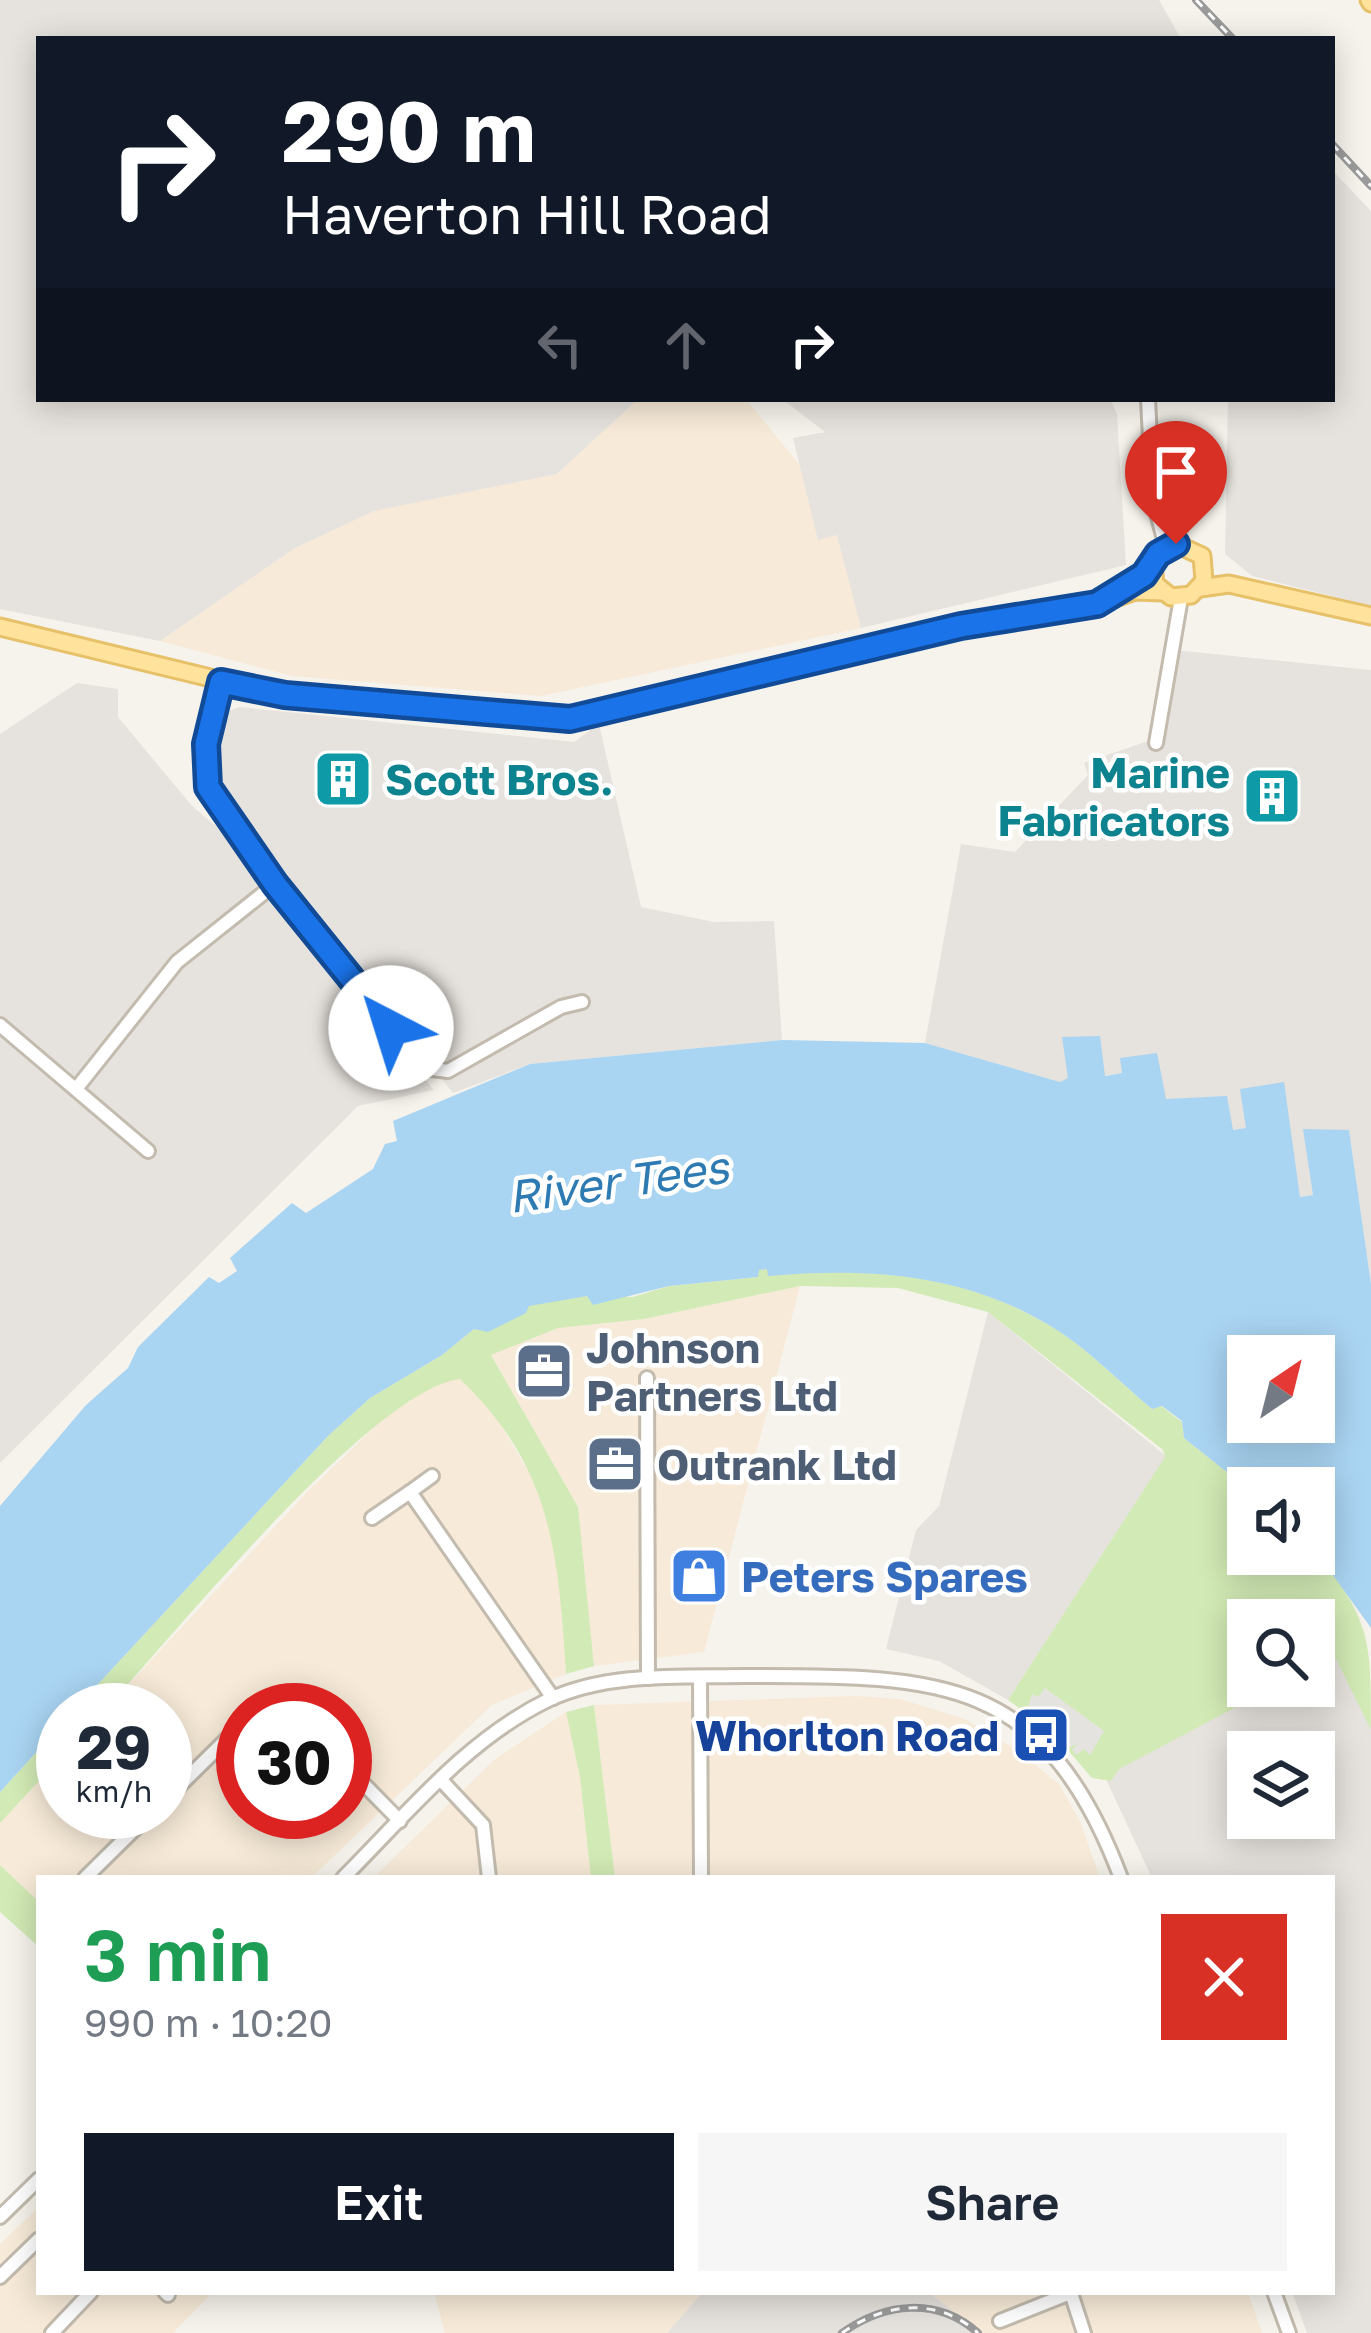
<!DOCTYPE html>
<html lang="en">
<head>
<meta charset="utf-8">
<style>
	:root { --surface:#fff; --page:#f6f6f7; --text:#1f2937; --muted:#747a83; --accent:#111827 }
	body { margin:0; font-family:"Golos Text",sans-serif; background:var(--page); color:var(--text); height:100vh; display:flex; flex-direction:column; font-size:45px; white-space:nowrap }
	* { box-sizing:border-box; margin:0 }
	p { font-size:39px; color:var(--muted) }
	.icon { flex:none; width:66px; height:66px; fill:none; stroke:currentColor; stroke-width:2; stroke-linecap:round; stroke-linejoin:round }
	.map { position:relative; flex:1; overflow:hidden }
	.side { position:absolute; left:36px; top:1875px; width:1299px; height:420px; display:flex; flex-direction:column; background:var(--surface); border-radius:0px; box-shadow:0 6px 30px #0003 }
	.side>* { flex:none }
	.hud { position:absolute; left:36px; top:36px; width:1299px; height:366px; border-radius:0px; box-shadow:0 6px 30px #0003; background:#111827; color:#fff; overflow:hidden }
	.needle { width:78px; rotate:35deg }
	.fabs { position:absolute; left:1227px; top:1335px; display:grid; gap:24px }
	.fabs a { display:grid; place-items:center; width:108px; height:108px; border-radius:0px; background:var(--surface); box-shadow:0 6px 30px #0003; font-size:60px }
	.speed { position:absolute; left:36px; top:1683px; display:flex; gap:24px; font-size:60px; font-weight:700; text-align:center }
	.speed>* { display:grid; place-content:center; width:156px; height:156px; border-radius:50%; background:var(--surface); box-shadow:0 6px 30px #0003; line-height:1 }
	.speed small { font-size:30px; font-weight:400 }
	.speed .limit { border:18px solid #d22; background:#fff; color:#111 }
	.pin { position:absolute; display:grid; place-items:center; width:102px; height:102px; color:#fff; margin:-123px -51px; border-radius:50% 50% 50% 0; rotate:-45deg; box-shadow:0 0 12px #0007 }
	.pin .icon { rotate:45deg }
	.me { position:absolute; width:132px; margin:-66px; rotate:320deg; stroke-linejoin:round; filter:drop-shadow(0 0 9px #0008) }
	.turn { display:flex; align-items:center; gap:42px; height:252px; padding:0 48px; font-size:54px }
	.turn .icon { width:156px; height:156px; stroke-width:2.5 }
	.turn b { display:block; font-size:84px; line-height:102px }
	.lanes { display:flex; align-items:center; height:114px; padding:0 48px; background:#0003; justify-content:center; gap:60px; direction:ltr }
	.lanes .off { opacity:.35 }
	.round { display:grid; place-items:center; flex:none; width:126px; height:126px; border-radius:0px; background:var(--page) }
	.summary { display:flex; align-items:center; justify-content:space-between; height:204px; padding:0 48px }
	h1 { font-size:72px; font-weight:600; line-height:90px; color:#1e9e55 }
	.primary-button { display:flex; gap:24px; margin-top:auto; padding:24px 48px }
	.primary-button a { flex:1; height:138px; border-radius:0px; background:var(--accent); color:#fff; font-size:48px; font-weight:600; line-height:138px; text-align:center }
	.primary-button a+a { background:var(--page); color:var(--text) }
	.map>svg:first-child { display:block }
</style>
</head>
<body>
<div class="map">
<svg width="1371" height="2333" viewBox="0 0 1371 2333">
	<rect width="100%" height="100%" fill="#f6f3ec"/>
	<g fill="#f7ead8" fill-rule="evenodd">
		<path d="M638,399H746L803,469L818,539L837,534L861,628L541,696L292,676L160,641L295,548L374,511L557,474Z"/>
		<path d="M800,1286L704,1652L594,1666L578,1507L491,1355L558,1328L644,1319Z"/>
		<path d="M460,1379L492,1410L538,1488L557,1548L566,1674L492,1705L311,1878H39V1902L0,1865V1823L63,1755V1812H165V1710H105L307,1492L387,1415L441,1381ZM243,1710H345V1812H243Z"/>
		<path d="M855,1696L900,1699L965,1719L1018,1751L1059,1784L1080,1821L1100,1878H615L594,1705Z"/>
		<path d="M566,1712L580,1777L591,1878H373L495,1759Z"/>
		<path d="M39,2207V2292H213L173,2333H0V2244Z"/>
		<path d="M434,2292H703L667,2333H445Z"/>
		<path d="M922,2292H1248L1262,2333H982Z"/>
	</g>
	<g fill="#e6e2dd" fill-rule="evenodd">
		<path d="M0,0H1159L1181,39H39V399H638L557,474L374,511L295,548L160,641L0,609Z"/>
		<path d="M1332,170L1371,211V606L1252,576L1225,554L1228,399H1332Z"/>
		<path d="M782,399H1110L1117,414L1126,565L861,628L837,535L818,540L793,438L825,432Z"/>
		<path d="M1165,649L1371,670V1284L1349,1130L1313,1195L1300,1197L1246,1129L1232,1130L1166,1099L1121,1058L1122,1073L1060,1082L925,1043L961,844L1015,852L1088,775L1084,763L1148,741Z"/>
		<path d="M77,683L118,689V717L192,806L229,837L345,988L434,1090L358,1106L0,1463V734Z"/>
		<path d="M240,707L574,742L599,724L641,907L714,922L774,921L782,1040L530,1064L453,1093L231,814L215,772L220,714Z"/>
		<path d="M988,1312L1166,1456L1008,1700L939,1661L886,1649L916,1530L939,1506Z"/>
		<path d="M1335,1652L1371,1730V2333H1307L1292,2292H1332V1878H1152L1103,1773L1270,1686H1314V1663ZM1248,1752H1314V1818H1248Z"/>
		<path d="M703,2292H928L982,2333H667Z"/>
	</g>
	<g fill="#d2eab5">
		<path d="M768,1269L769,1275C873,1267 971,1274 1060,1332C1093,1354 1122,1384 1152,1409L1161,1406L1182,1422L1184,1438L1248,1489V1554H1314V1549C1371,1622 1371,1637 1371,1730L1336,1659L1314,1666V1620H1248V1686H1276L1119,1769L1111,1781L1092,1778L1053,1733L1008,1700L1165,1457L1163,1450L988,1312L898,1288L800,1286L644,1319L558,1328L491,1355L578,1507L594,1666L566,1674C558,1553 553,1468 460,1379C373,1389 171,1638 105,1710H74L328,1436L370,1398L442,1355L474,1329L528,1306L572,1296L633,1297L669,1286L758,1277V1270Z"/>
		<path d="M594,1705L615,1878H591L580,1777L566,1712Z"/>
		<path d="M63,1723V1755L0,1823V1792Z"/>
		<path d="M0,1865L39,1902V1947L0,1912Z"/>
	</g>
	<path fill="#e5e3e0" d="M1045,1688L1104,1731L1090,1755L1084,1749L1076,1755L1072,1750L1077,1744L1070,1747L1057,1731L1061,1725L1057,1720L1051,1726L1036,1717L1040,1710L1027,1711L1032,1694L1038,1697Z"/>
	<path fill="#a9d4f2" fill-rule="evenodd" d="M1100,1036L1105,1076L1122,1073L1120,1058L1157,1053L1166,1099L1227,1096L1233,1130L1246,1128L1240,1089L1284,1082L1300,1197L1313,1195L1303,1129L1349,1130L1371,1284V1628L1314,1549V1488L1248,1489L1184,1438L1182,1421L1162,1406L1152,1409C1122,1384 1093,1354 1060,1332C971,1274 872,1267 768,1276L767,1269L759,1270L758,1277L669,1286L593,1305L587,1296L529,1306L526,1313L488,1332L474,1329L442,1355L370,1398L328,1436L74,1710H63V1723L0,1792V1506L86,1405L128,1368L138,1347L209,1277L219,1283L237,1271L230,1258L292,1203L306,1213L373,1169L385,1144L397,1141L393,1121L530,1064L782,1040L925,1043L1060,1082L1068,1078L1062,1037ZM1248,1356H1314V1422H1248Z"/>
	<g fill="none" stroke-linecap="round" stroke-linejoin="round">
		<defs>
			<g id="minor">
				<path d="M1148,399L1153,498L1166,547"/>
				<path d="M221,682L206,744L208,787L339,969L416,1059L432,1069L448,1071L561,1007L582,1002"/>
				<path d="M1156,743L1181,598"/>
				<path d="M0,1025L148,1151"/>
				<path d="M76,1089L177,962L275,884"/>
				<path d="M647,1378L648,1678"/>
				<path d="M410,1492L432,1476"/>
				<path d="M372,1518L410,1492L553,1698"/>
				<path d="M700,1677L701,1878"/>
				<path d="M345,1765L400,1821"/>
				<path d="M441,1780L483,1825L489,1878"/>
				<path d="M165,1800L234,1732L243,1729"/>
				<path d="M85,1878L152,1812"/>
				<path d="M343,1878C407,1814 466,1740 548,1700C607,1672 681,1677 745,1676C940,1676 1044,1674 1121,1878"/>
				<path d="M0,2217L39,2179"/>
				<path d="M0,2277L39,2239"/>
				<path d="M165,2292L168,2295"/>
				<path d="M1274,2292L1289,2333"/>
				<path d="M1071,2293L1084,2333"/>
				<path d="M1000,2321L1073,2292"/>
				<path d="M52,2333L91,2292"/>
			</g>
			<g id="major">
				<path d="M1369,0L1371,3"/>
				<path d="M1200,588L1229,584L1371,616"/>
				<path d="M1121,592C1140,578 1154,551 1176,544L1202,556L1204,581L1191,595L1171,597L1155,584L1153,563"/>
				<path d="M0,627L285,696L570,719L961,626L1092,606L1135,591L1163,592"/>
			</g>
		</defs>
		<use href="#minor" stroke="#c2bbae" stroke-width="18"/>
		<use href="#major" stroke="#e6c16a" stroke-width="21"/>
		<use href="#minor" stroke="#fff" stroke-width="12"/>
		<use href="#major" stroke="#ffe39c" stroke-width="15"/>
		<defs>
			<g id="rail">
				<path d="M1196,0L1233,39"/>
				<path d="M1332,144L1371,186"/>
				<path d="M842,2333C884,2303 937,2296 978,2333"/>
			</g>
		</defs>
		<use href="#rail" stroke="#9a9a9a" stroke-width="8"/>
		<use href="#rail" stroke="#fff" stroke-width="3" stroke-dasharray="9" stroke-linecap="butt"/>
	</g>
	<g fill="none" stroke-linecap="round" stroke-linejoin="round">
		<defs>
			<path id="route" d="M391,1028L275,884L208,787L206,744L221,682L285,695L570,719L961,626L1097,604L1144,575L1158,554L1176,544"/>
		</defs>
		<use href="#route" stroke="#114b97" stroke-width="30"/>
		<use href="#route" stroke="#1a73e8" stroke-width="21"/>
	</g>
	<defs>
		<symbol id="building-square" viewBox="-11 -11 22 22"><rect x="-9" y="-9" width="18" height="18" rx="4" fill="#0f9aa8" stroke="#fff"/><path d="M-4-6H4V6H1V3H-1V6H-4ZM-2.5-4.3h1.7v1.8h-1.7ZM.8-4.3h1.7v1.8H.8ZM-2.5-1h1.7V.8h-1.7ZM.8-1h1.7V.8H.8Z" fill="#fff"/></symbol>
		<symbol id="office-square" viewBox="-11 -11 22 22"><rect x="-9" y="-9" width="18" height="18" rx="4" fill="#5c6f8a" stroke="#fff"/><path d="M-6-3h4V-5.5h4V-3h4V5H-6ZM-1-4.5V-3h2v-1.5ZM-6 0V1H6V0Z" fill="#fff"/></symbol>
		<symbol id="shop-square" viewBox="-11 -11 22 22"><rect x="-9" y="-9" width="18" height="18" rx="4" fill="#3f7fe0" stroke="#fff"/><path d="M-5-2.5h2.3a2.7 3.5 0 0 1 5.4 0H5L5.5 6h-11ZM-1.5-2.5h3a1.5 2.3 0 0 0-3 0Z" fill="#fff"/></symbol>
		<symbol id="bus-square" viewBox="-11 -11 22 22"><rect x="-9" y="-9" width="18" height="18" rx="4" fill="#1a4fb4" stroke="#fff"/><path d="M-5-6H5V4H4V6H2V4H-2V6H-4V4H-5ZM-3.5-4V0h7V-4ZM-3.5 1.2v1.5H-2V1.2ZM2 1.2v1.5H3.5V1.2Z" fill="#fff"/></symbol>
	</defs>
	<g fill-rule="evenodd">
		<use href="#building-square" x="310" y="746" width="66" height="66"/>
		<use href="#building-square" x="1239" y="763" width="66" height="66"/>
		<use href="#office-square" x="511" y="1338" width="66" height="66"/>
		<use href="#office-square" x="582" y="1431" width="66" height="66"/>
		<use href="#shop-square" x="666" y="1543" width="66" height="66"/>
		<use href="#bus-square" x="1008" y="1702" width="66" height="66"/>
	</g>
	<g text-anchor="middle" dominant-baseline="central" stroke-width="9" stroke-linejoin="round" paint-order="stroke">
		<g font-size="42" font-weight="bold" fill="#0d838f" stroke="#fff" text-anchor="end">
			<text x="1230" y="772">Marine<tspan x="1230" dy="48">Fabricators</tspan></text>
			<text x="385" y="779" text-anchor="start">Scott Bros.</text>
		</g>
		<g font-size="42" font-weight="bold" fill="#4e5e75" stroke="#fff" text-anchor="start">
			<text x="586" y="1347">Johnson<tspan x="586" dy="48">Partners Ltd</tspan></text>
			<text x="657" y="1464">Outrank Ltd</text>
		</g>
		<g font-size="42" font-weight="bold" fill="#366cbe" stroke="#fff" text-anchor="start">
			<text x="741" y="1576">Peters Spares</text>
		</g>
		<g font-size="42" font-weight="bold" fill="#164399" stroke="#fff" text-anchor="end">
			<text x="999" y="1735">Whorlton Road</text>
		</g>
		<g font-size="45" font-style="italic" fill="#2e7ab2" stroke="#fff">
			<text transform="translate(618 1181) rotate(-8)">River Tees</text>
		</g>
	</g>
</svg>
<div class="fabs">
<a><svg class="needle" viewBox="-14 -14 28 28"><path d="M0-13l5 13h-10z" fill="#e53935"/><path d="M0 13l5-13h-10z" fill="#747a83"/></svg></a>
<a><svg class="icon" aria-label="sound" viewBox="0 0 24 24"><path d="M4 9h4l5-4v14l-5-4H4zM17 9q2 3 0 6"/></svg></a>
<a><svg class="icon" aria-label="search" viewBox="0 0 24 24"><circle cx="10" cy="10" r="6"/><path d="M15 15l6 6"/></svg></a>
<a><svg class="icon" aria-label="layers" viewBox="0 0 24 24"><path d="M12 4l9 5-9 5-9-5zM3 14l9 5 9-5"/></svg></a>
</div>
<div class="speed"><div>29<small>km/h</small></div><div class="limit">30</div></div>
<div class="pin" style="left:1176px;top:544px;background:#d93025"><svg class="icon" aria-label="arrive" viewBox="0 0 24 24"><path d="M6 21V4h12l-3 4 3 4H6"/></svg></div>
<svg class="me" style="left:391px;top:1028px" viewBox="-20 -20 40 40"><circle r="19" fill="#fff"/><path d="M0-13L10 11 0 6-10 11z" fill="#1a73e8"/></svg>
<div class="hud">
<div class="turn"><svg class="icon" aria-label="right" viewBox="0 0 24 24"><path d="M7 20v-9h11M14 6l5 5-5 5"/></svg><div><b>290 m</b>Haverton Hill Road</div></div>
<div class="lanes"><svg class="icon off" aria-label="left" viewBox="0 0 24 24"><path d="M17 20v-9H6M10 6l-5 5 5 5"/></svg><svg class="icon off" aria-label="ahead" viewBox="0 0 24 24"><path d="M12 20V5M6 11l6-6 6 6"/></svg><svg class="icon" aria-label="right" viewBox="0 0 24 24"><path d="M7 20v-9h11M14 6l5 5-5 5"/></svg></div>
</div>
<section class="side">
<div class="summary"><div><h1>3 min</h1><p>990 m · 10:20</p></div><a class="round" style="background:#d93025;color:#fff"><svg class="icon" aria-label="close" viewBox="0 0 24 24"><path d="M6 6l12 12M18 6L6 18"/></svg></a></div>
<div class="primary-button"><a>Exit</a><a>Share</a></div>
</section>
</div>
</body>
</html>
